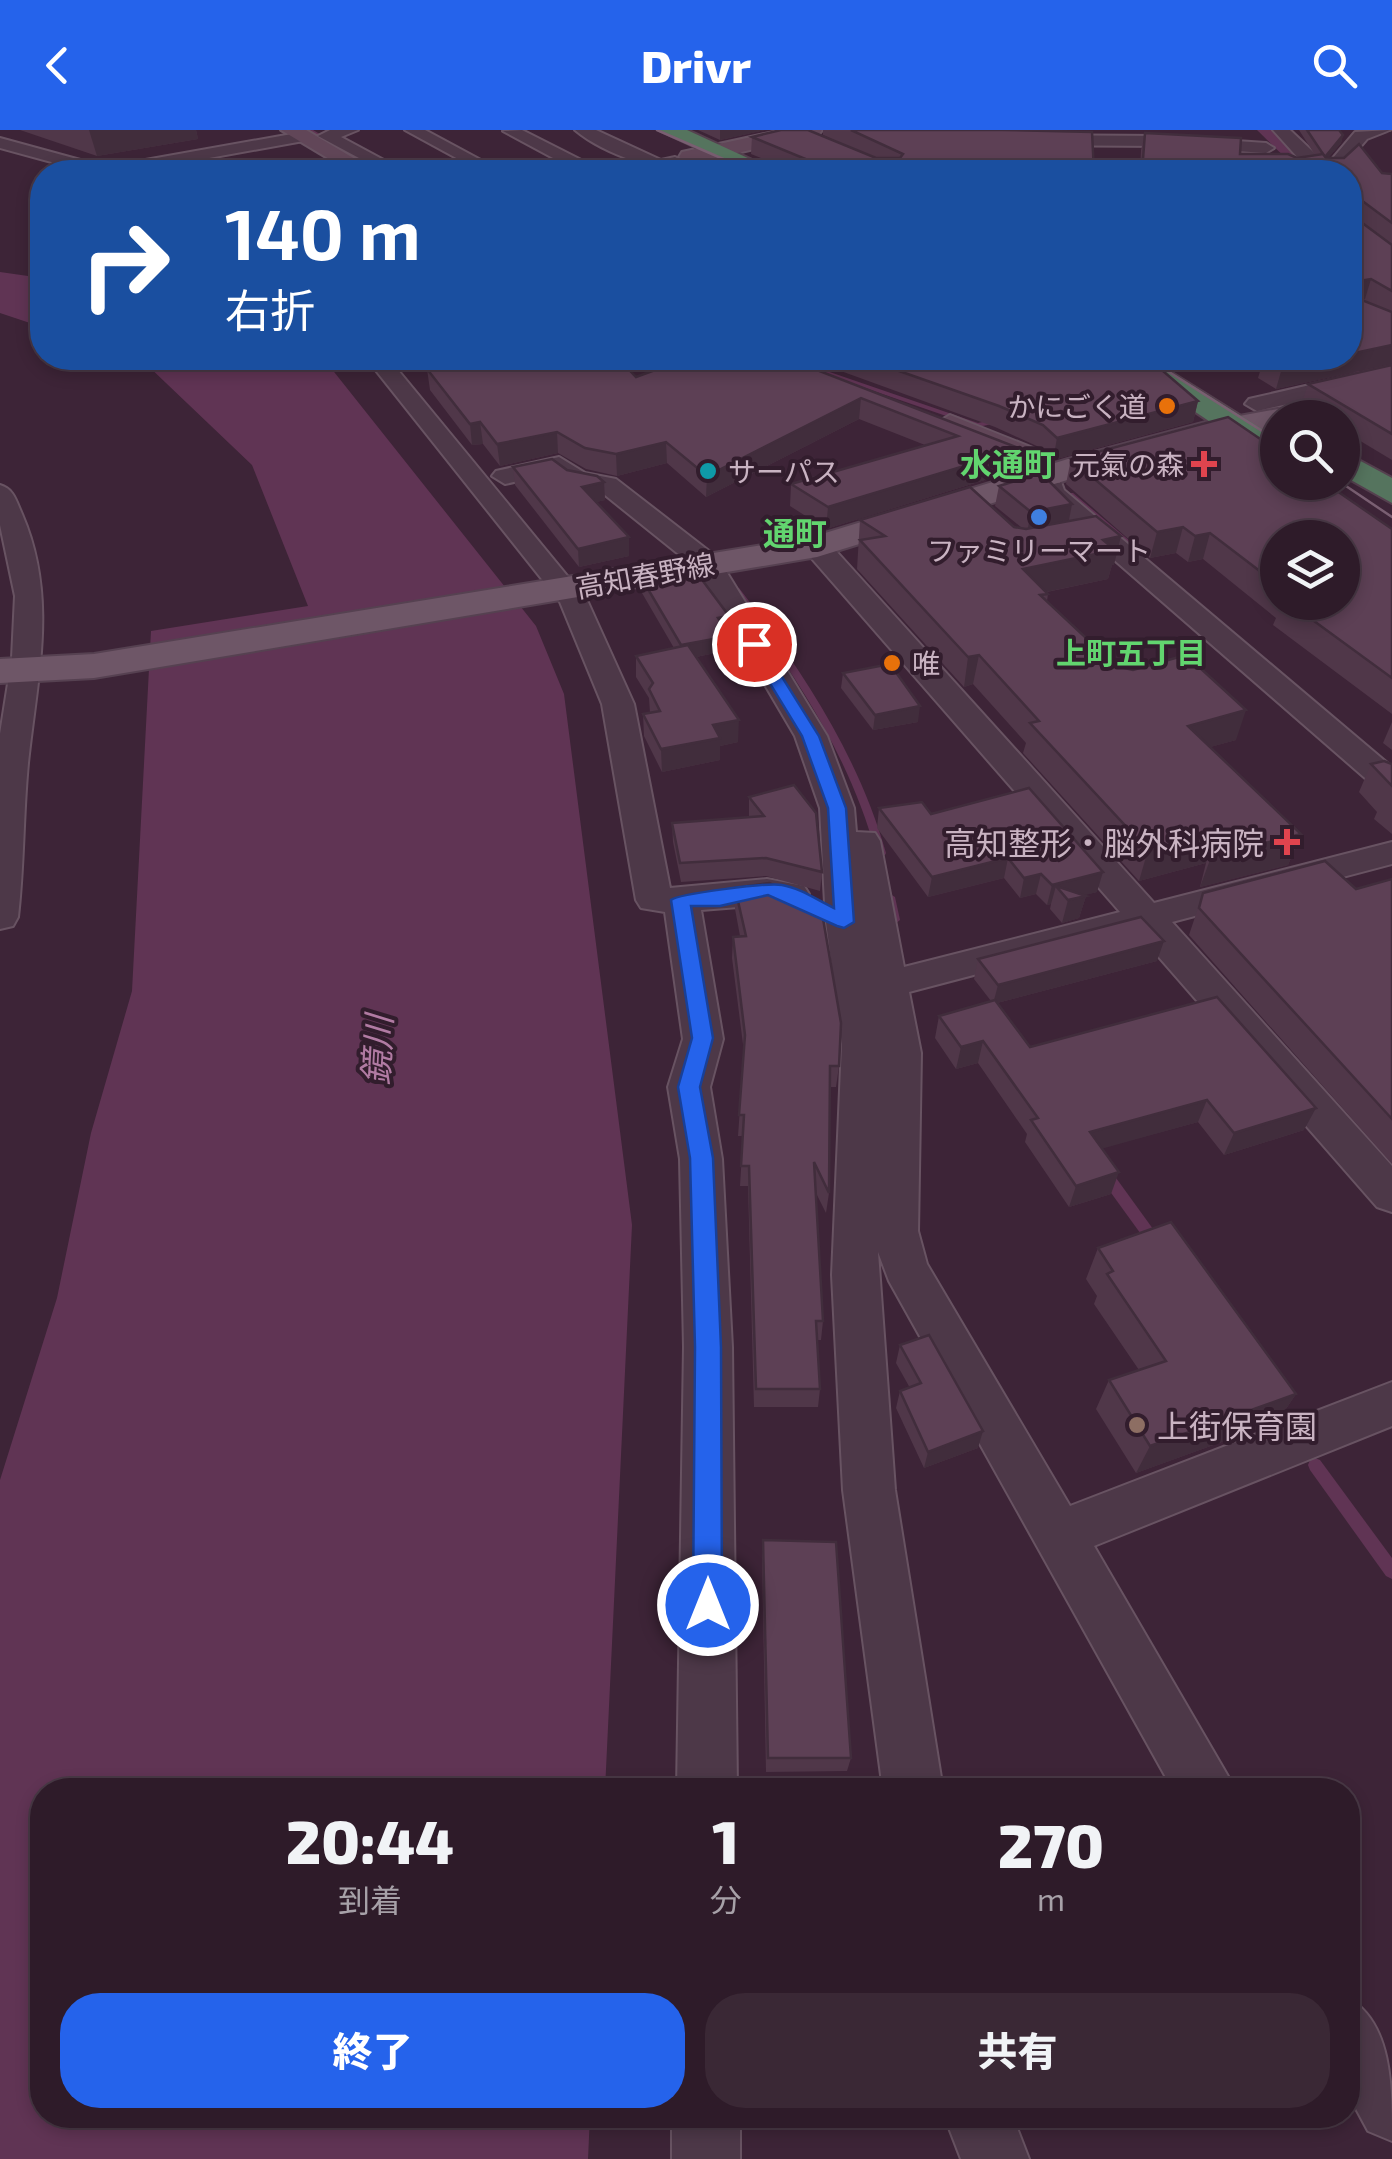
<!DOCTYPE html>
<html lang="ja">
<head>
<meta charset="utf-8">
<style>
	:root { --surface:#2e1b29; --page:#3a2835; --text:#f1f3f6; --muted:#a7a1a8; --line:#493946; --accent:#2563eb }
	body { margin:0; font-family:"Exo 2","Noto Sans JP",sans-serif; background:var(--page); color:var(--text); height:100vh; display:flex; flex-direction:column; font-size:38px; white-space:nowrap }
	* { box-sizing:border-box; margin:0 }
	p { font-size:32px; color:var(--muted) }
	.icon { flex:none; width:55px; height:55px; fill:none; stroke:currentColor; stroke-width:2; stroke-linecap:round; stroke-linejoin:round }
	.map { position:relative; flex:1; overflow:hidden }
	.details { position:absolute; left:30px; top:1648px; width:1330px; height:350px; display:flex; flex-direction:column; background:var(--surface); border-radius:40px; box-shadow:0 5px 15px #0003,0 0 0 2px var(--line) }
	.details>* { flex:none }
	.guide { position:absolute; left:30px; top:30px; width:1332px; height:210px; border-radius:40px; box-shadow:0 5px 15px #0003,0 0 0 2px var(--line); background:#1a4fa0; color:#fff; overflow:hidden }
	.controls { position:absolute; left:1260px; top:270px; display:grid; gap:20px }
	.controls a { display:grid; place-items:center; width:100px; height:100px; border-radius:50%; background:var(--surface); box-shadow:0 5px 15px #0003,0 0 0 2px var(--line); font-size:50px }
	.pin { position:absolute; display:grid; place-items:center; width:85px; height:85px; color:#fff; margin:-42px; border:5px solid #fff; border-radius:50%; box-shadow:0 2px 10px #0007 }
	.me { position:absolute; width:110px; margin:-55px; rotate:0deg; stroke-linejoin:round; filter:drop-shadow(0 0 8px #0008) }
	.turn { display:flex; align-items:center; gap:35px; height:210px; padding:0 30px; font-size:45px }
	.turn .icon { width:130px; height:130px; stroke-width:2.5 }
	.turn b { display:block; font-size:70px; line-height:85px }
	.eta { display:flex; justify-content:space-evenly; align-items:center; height:170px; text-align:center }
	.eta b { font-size:60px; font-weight:800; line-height:70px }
	.action { display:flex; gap:20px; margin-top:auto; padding:20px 30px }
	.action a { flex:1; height:115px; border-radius:40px; background:var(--accent); color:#fff; font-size:40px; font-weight:800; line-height:115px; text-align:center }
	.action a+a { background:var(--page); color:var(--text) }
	header { display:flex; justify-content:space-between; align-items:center; height:130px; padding:0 30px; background:var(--accent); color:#fff; font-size:45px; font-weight:800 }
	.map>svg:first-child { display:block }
</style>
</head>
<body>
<header><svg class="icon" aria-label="back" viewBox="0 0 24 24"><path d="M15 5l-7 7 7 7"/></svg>Drivr<svg class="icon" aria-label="search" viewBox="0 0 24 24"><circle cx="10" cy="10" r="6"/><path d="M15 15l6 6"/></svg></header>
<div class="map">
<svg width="1392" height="2029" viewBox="0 0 1392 2029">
	<rect width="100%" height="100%" fill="#3d2437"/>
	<g fill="#603454">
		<path d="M0,142L42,148V197L0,183Z"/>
		<path d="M128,228H323L536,496L564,564L632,1095L605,1660H42V1985H590L588,2029H0V1350L57,1168L91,1003L132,861L151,501L308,476L252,335L145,233Z"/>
	</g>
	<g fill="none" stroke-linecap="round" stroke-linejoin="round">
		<g fill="#603454" fill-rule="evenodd">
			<path d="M307,0H313L335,13L331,14Z"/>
			<path d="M1319,228H1326L1392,254V258Z"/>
			<path d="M818,238L978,293L987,291L994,280L999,281L992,294L978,297L816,241L815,240Z"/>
			<path d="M1067,363H1073L1144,423V427H1138L1067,367Z"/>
			<path d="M733,458H739C801,539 858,624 886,723L885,725H877L876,723C849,624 793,541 732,460Z"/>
			<path d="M890,764L895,767L900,790L895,794L890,790L885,767Z"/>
			<path d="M1106,1040L1111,1041L1161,1110L1163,1114L1161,1118L1156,1119L1151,1118L1101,1049L1100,1045L1101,1041Z"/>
			<path d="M1315,1328L1320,1330L1392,1428V1449L1386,1446L1310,1340L1308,1335L1310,1330Z"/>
		</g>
		<path fill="#603454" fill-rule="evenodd" d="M1257,0H1288L1332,42H1300Z"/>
		<defs>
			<g id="street">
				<path d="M330,0H358L341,7L406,42H385L318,6Z"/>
				<path d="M405,0H425L503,42H482Z"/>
				<path d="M522,0L597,38L600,42H579L503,1Z"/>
				<path d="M575,0H596L661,30L675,27L702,42C665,44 606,26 575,0Z"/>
				<path d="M988,0H1005L1009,5L1162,6L1266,13L1274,18L1266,23L1162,16L1004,15Z"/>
				<path d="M1273,0H1290L1327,35L1355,2L1390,0L1367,9L1339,42L1309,40Z"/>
				<path d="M303,2L309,4V10L132,42H88L0,18V8L106,37Z"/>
				<path d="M366,228H388L587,470L634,574L670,758L767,749L804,756L809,764L804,772L701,780L723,909L710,957L722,1029L732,1217L737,1660H677L684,1217L680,1029L668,957L683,909L665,782L641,778L636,770L602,574L560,472Z"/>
				<path d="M1392,236V250L1257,281L1245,274L1249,269Z"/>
				<path d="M559,327L585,343L616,349L718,428L827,606L854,678L856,702L875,703L880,711L904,837L1120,782L807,423L804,417L807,411H827L1154,773L1392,712V734L1172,792L1392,1036V1082L1377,1077L1137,802L909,862L921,923L918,1101L927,1134L1070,1376L1392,1252V1296L1094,1416L1236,1660H1173L889,1151L878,1122L895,1360L943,1660H883L843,1360L832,1145L842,914L826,792L820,678L795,606L697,439L600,361L569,355L554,343L505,354L492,346L496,341Z"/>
				<path d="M1048,338L1057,341L1064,360L1392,637V664L1380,661L1043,368L1035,346Z"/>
				<path d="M0,355C14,359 16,371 22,384C58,467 37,547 28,633C23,685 24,736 18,787L13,796L0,799V604L12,528L15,466L0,395Z"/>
				<path d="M1348,1868C1392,1893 1392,1956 1392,2011L1368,2001L1348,1964Z"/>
				<rect x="672" y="1985" width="68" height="44"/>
				<path d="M944,1985H1012L1029,2029H961Z"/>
			</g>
			<g id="secondary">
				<path d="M281,0H306L377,42H351Z"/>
				<path d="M783,0H822L819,4L690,34L679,27L682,22Z"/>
				<path d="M950,285L1038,320L1064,346L1060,353H1036L1016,334L939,301L935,294Z"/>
			</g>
			<path id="primary" d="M1278,279L1293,288H1278V297L1209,310L1090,343L817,427L94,548L0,553V529L94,524L812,407L1068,329L1206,292Z"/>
			<g id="highway">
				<path d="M659,0H687L778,42H749Z"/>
				<path d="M1115,228H1148L1278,309V332L1267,330Z"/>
				<path d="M1342,321L1392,348V373L1342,345Z"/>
			</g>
		</defs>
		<use href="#street" stroke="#685362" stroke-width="4"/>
		<use href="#secondary" stroke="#685362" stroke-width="4"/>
		<use href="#primary" stroke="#564151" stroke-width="4"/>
		<use href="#highway" stroke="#55404f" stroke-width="4"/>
		<use href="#street" fill="#4d3848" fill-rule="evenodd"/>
		<use href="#secondary" fill="#614658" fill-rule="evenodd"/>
		<use href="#primary" fill="#6e5667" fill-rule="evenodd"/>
		<use href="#highway" fill="#55745e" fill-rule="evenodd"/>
		<g stroke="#7a5f72" stroke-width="2.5">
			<path d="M657,0L753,42"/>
			<path d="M1147,228L1278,311"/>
			<path d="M1340,352L1392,387"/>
		</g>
	</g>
	<g fill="#503749" fill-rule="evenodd">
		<path d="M20,0H196L198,9L97,26Z"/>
		<path d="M698,0H765L720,10Z"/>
		<path d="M823,0H1003L1094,42H795L751,24L752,7L858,21L823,5Z"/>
		<path d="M1299,0H1339L1343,5L1341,13L1328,28L1382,43L1392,44V234L1276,259L1258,248L1264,228H1350V42H1140L1141,20L1145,3L1240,24L1297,28L1315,25Z"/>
		<path d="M463,228H618L636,247L786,228L1021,319L1017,340L826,399L790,376L791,354L925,315L859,289L706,367L667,333L617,346L586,339L558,323L500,336L483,314L472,315L430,260L427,239L467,233Z"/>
		<path d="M805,228H1140L1198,271L1193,292L1053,330L1039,317L995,297Z"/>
		<path d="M1392,235V330L1342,300V288H1322L1301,275L1308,254Z"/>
		<path d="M1071,329L1392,399V584L1273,495L1276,488L1203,429L1188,432L1176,423L1150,428L1066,354ZM1278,408L1342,472H1278Z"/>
		<path d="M513,337L567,340L604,352L605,370L596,372L629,407V426L579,437L515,355Z"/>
		<path d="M999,356L1072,374L1069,391L1114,435H1112L1108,449L1047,462L1048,464L1047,471L1116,536L1236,610L1210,617L1301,704L1288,735L1200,757L1206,733L1139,751L1023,623L1026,613L973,554L964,557L857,439L860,390L1022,398L995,376Z"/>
		<path d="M642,449L729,500L727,501L730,506V520L696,527L738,612L720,616V630L662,642L644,606L643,584L650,583L649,568L636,547V526L674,518L642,463Z"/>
		<path d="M843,543L918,592L873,600L841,558Z"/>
		<path d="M1392,592V620L1383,613Z"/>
		<path d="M1371,634H1392V704L1374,689L1377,682L1359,662Z"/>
		<path d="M749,667L822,742L820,761L766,746L681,752L673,712L672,693L749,687Z"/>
		<path d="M879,678L931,684L1097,762L1083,765L1086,766L1079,788L1062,793L1050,779L1051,774L1047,775L1036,764L1020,768L1004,748L928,767L877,698Z"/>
		<path d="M1392,749V1034L1189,805L1203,763L1356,759Z"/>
		<path d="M735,758L839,936L836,957H830L829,1063L826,1083L815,1061L823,1191L821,1210H817L820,1259L818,1277H754L748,1056H740L743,1006H738L744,922L732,828L733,807L740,806L735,779Z"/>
		<path d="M978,829L1157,831L997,873L1030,917L1304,1000L1224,1025L1198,992L1102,1018L1111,1064L1069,1077L1025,1012L1027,1004L978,933L956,939L935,908L939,886L991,871L974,849Z"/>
		<path d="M1098,1118L1296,1264L1277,1292L1136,1343L1096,1279L1109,1250L1139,1240L1094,1174L1097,1166L1086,1149Z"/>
		<path d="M900,1215L978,1318L924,1338L896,1278L900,1261L910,1258L896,1233Z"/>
		<path d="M763,1410L851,1628L847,1641L766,1642L762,1428Z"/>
	</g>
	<g fill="#412d3c">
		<path d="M89,0H196L198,9L97,26Z"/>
		<path d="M720,0H765L720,10Z"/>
		<path d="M1343,5L1341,13L1322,35L1324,27Z"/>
		<path d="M1371,149L1365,169L1350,171L1353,152Z"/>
		<path d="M1392,215V234L1276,259L1282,238L1333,228H1350V224Z"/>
		<path d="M861,268L859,289L706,367L707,346Z"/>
		<path d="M1198,271L1193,292L1053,330L1057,308Z"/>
		<path d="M480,292L483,314L472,315L470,294Z"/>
		<path d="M557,302L558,323L500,336L497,314Z"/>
		<path d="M666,312L667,333L617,346L616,324Z"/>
		<path d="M1021,319L1017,340L826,399L828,377Z"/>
		<path d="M604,352L605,370L583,375L582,357Z"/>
		<path d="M1072,374L1068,395L1027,403L1031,382Z"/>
		<path d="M1183,397L1176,423L1150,428L1157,402Z"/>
		<path d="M1210,403L1203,429L1188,432L1195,406Z"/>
		<path d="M1121,406L1114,435H1112L1108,449L1017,468L1023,439L1103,410Z"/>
		<path d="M629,407V426L579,437L578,419Z"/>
		<path d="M729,486V500L718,502V488Z"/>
		<path d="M730,506V520L681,530V515Z"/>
		<path d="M979,525L973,554L964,557L968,527Z"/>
		<path d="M920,576L918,592L873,600L875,585Z"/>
		<path d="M1246,580L1236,610L1178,626L1188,596Z"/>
		<path d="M739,590L738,612L720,616V630L662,642L661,619L713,595Z"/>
		<path d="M1217,702L1206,733L1139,751L1148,720Z"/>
		<path d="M1301,704L1288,735L1200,757L1211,727Z"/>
		<path d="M1008,728L1004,748L928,767L932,747Z"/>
		<path d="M1103,742L1097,762L1067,770L1056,756L1051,774L1047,775L1052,755Z"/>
		<path d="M1041,744L1036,764L1020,768L1024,748Z"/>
		<path d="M1086,766L1079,788L1062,793L1068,770Z"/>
		<path d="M1164,811L1157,831L993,874L998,855Z"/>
		<path d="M983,911L978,933L956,939L961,917Z"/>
		<path d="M1207,970L1198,992L1083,1024L1090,1002Z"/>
		<path d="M1316,978L1304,1000L1224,1025L1234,1003Z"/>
		<path d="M1119,1042L1111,1064L1069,1077L1076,1056Z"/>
		<path d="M1296,1264L1277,1292L1136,1343L1150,1316Z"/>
		<path d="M983,1301L978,1318L924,1338L928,1322Z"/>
	</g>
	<g fill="#5d4055" stroke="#412d3c" stroke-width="2.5">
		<path d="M781,0H808L876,28H900L903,24L851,0H1003L1092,2L1094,42H837L752,7Z"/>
		<path d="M1307,0H1339L1343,5L1325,27Z"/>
		<path d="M1145,3L1241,8L1240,24H1288L1297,28L1323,24L1326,28H1344L1359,14L1382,43L1392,44V93L1353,64V86L1392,115V161L1371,149L1353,152L1354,167L1392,182V215L1350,224V42H1142Z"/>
		<path d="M583,37L596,42H557Z"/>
		<path d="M480,228H618L636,247L688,228H786L1021,319L828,377L791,354L958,306L861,268L707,346L666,312L616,324L585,318L557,302L497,314L480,292L470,294L427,239L483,230Z"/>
		<path d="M862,228H1140L1163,241L1198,271L1057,308L1043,295L999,276Z"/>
		<path d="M1265,228H1333L1282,238Z"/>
		<path d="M1392,235V304L1308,254Z"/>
		<path d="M1228,287L1278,321V352H1324L1392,399V548L1288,472H1342V408H1278V455L1210,403L1195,406L1183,397L1157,402L1071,329Z"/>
		<path d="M552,329L567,340L597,346L604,352L582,357L629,407L578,419L513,337Z"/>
		<path d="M1041,343L1072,374L1031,382L999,356Z"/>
		<path d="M970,357L1014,397L1026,399L1096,386L1121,406L1103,410L1115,420L1023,439L1048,464L1040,465L1116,536L1133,540L1186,525L1246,580L1188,596L1301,704L1211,727L1217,702L1148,720L1030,593L1039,591L979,525L968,527L860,410L885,406L860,390Z"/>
		<path d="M694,439L729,486L718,488L730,506L681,515L642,449Z"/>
		<path d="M688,515L739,590L713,595L720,608L661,619L643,584L660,581L649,559L653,553L636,526Z"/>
		<path d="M890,534L920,576L875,585L843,543Z"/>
		<path d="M1384,631L1392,634V656L1371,634Z"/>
		<path d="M794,655L816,683L822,742L766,728L680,733L672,693L764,686L749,667Z"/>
		<path d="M1029,658L1103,742L1052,755L1041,744L1024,748L1008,728L932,747L879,678L922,672L931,684Z"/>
		<path d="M1325,731L1356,759L1392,749V989L1199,778L1203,763Z"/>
		<path d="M769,753L821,777L841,893L839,936H830L829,1063L814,1032L823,1191H816L820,1259H756L749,1036H741L744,985H739L745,905L733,807L746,806L735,758Z"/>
		<path d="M1056,756L1086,766L1068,770Z"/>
		<path d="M1141,787L1164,811L998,855L978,829Z"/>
		<path d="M1217,867L1316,978L1234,1003L1207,970L1090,1002L1119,1042L1076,1056L1031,990L1038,988L983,911L961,917L939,886L995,870L1030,917Z"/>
		<path d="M1171,1092L1296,1264L1150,1316L1109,1250L1166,1231L1107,1144L1113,1141L1098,1118Z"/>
		<path d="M929,1205L983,1301L928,1322L900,1261L921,1253L900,1215Z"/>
		<path d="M763,1410L836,1412L851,1628H768Z"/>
	</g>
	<path fill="#2563eb" stroke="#184099" stroke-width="2.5" d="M748,510H759L819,606L846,678L854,792L844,798L837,796L768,765L720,776H691L713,908L700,957L713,1028L721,1217L722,1475L718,1485L708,1490L697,1485L693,1475L695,1217L690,1028L678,957L692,908L671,770C678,764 769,752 782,755C800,758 817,770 834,778L828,678L802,606L746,514Z"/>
	<g fill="#e8710a" stroke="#321d2d" stroke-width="4">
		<circle cx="1167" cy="276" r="10"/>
		<circle cx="892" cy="533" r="10"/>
	</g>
	<g fill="#e0444e" stroke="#321d2d" stroke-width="4">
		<path d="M1199 319h10v10h10v10h-10v10h-10v-10h-10v-10h10z"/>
		<path d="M1282 697h10v10h10v10h-10v10h-10v-10h-10v-10h10z"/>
	</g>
	<circle fill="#0f9aa8" stroke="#321d2d" stroke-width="4" cx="708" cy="341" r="10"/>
	<circle fill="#3f7fe0" stroke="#321d2d" stroke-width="4" cx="1039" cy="387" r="10"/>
	<circle fill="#8d6e63" stroke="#321d2d" stroke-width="4" cx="1137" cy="1295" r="10"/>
	<g text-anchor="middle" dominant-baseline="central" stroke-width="8" stroke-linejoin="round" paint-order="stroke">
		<g font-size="28" fill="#c9b3c2" stroke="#321d2d" text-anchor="end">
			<text x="1147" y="276">かにごく道</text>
			<text x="1184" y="334">元氣の森</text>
			<text x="728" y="341" text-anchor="start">サーパス</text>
			<text x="1039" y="420" text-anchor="middle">ファミリーマート</text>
			<text x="912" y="533" text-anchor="start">唯</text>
		</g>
		<g font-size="28" fill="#c9b3c2" stroke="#321d2d">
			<text transform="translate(645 445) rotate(-10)">高知春野線</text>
		</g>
		<g font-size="30" font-weight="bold" fill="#62d56f" stroke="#321d2d">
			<text x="1131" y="522">上町五丁目</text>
		</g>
		<g font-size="32" font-weight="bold" fill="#62d56f" stroke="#321d2d">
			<text x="1008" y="333">水通町</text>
			<text x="795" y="402">通町</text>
		</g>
		<g font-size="32" fill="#c9b3c2" stroke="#321d2d" text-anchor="end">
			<text x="1264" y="712">高知整形・脳外科病院</text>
			<text x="1157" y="1295" text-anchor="start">上街保育園</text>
		</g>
		<g font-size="35" font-style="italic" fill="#b17ba3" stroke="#321d2d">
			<text transform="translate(376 920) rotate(-87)">鏡川</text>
		</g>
	</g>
</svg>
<div class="controls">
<a><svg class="icon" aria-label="search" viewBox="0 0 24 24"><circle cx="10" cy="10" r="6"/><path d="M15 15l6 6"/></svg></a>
<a><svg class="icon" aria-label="layers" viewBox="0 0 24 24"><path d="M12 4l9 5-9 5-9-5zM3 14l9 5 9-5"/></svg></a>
</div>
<div class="pin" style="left:754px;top:514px;background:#d93025"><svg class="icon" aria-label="arrive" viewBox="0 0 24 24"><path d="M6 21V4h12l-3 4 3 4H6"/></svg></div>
<svg class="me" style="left:708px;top:1475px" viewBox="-20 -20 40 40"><circle r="17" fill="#2563eb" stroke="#fff" stroke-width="3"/><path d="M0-11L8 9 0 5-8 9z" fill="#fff"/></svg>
<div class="guide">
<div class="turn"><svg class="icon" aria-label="right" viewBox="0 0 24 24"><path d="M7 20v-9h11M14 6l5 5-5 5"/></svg><div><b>140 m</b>右折</div></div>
</div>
<section class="details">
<div class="eta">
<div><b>20:44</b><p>到着</p></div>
<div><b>1</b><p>分</p></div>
<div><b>270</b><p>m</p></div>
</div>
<div class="action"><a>終了</a><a>共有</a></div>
</section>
</div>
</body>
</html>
